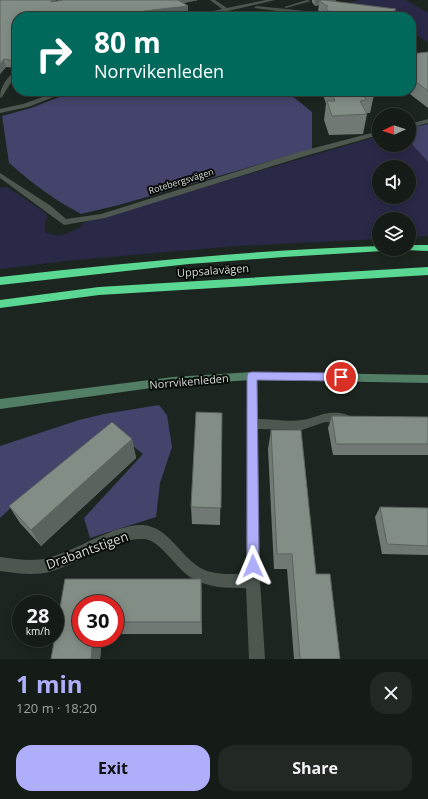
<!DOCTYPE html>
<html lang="en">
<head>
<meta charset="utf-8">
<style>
	:root { --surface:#151c17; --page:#222924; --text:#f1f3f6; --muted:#9da1a1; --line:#343a36; --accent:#afaefa }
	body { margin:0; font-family:"Open Sans",sans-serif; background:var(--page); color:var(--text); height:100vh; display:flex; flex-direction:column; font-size:15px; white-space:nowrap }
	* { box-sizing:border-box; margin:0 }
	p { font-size:13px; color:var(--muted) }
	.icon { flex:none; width:22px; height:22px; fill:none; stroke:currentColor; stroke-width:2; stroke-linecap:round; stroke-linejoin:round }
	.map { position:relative; height:659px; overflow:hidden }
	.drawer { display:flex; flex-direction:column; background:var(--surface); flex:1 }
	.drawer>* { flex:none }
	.hud { position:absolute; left:12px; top:12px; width:404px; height:84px; border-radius:16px; box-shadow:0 2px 10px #0003,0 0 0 1px var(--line); background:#00695c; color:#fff; overflow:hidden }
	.needle { width:26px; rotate:266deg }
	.controls { position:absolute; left:372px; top:108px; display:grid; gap:8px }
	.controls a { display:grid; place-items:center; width:44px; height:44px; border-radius:50%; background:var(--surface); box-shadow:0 2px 10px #0003,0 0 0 1px var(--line); font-size:20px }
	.speed { position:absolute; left:12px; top:595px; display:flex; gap:8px; font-size:20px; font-weight:700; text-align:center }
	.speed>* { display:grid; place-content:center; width:52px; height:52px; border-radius:50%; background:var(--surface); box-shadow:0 2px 10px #0003,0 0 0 1px var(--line); line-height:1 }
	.speed small { font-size:10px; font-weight:400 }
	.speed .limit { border:6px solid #d22; background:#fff; color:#111 }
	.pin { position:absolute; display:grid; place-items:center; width:34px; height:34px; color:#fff; margin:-17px; border:2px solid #fff; border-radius:50%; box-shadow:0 1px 4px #0007 }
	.me { position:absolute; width:44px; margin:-22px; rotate:359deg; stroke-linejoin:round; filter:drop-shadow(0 0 3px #0008) }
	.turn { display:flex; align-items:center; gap:14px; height:84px; padding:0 16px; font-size:18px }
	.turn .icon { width:52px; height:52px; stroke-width:2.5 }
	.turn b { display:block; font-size:28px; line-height:34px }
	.round { display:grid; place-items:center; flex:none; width:42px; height:42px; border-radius:16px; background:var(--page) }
	.overview { display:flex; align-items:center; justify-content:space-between; height:68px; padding:0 16px }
	h1 { font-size:24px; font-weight:700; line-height:30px; color:var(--accent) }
	.primary-button { display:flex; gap:8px; margin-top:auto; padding:8px 16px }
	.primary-button a { flex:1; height:46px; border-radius:16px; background:var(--accent); color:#111; font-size:16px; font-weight:700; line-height:46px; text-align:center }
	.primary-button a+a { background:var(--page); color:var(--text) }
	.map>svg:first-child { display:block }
</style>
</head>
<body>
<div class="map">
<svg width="428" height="659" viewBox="0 0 428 659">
	<rect width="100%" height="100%" fill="#1c251f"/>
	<g fill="#292847" fill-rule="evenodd">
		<path d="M360,0H406L428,13V43L411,31V17H395L328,7Z"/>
		<path d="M379,136V145H409V141L428,162V236L409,237V219H379V239L237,246L75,260L0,269V188L7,187L46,213L47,216L45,224V232C61,239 67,233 81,227L82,223ZM379,167H409V197H379Z"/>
	</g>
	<g fill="#44436b">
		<path d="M75,91H286L312,112V149L119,205L81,214C53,199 33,184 9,163L2,116L31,108Z"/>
		<path d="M428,124V162L409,141V128Z"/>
		<path d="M159,405L167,415L172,447L160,483L156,517L90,538L84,518L143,454L119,435L12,507L0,518V446L79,420L104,414Z"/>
	</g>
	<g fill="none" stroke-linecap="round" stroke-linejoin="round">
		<g fill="#4d5750" fill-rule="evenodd">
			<path d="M210,0H215L227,8L266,0H275L228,11L194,17H185L222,9Z"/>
			<path d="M307,0L311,1L286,8L284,7Z"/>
			<path d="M256,6L306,11L325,17L254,8Z"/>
			<path d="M411,51L428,56V60L411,55Z"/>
			<path d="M17,71V76L10,84L2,97L0,98C0,87 7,76 17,71Z"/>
			<path d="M60,91H69L28,107L0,113V109L23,104Z"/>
			<path d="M428,119V123L409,128V124Z"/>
			<path d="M379,131V135L305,156L105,218L64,225L0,178V173L51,206L66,219L101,214L299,152Z"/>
			<path d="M252,372L256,373L257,376L258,419C272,419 288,422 302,420C320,417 328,408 348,415L350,418L348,421L344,423L325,422L302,430L258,429L260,581L265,659H249L246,588C226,588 207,588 190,577C176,568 160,540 144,539C116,537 77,564 49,572C33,576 16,573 0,571V557C16,559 33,562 48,558C78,550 114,524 143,525C171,527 182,562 207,571C219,575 233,574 246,574L247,376L248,373Z"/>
		</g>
		<path fill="#517e64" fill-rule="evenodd" d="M252,372L428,375V383L252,380L173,385L0,409V399L173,377Z"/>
		<g fill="#5ad893" fill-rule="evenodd">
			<path d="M409,245H428V251L405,250L404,249H409Z"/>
			<path d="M379,246V249H384L383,251L284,257L189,264L0,285V277C126,263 252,250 379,246Z"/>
			<path d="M428,267V275L99,295L0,308V300L99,287Z"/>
		</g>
	</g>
	<g fill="#707973">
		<path d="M0,0H56V1L63,0H198L183,3L188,6V13L17,17V68L6,67L0,74Z"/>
		<path d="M312,0H336L335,1H334L395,17H324V16L321,14L318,10L319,5L315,6L312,2Z"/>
		<path d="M428,52V108L406,91H411V54Z"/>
		<path d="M313,91H369L374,95L370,113H366L367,114L363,134L329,135L324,120L326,104L323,94L319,95Z"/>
		<path d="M222,413L220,525L192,524L191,507Z"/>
		<path d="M332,416L428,417V455H333L328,428Z"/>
		<path d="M271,430L316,574L340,659H294L287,569H274L268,449Z"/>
		<path d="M132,439L136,458L41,546L20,523L9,506Z"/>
		<path d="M380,507L428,508V555L382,554L375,517Z"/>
		<path d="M65,579L202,593V634H115V604H81V638H102L100,659H51Z"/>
	</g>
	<g fill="#5b635e">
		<path d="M52,0H56L52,9L51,2Z"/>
		<path d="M175,0H198L175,5Z"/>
		<path d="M315,0H320L319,5L315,6Z"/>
		<path d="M320,0H336L335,1L322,4Z"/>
		<path d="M188,6V13L154,17H129L144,11Z"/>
		<path d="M396,9L395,17H390Z"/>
		<path d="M4,59L6,67L0,74V64Z"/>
		<path d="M319,91H324L323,94L319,95Z"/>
		<path d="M132,439L136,458L41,546L31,530Z"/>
		<path d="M201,579L202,593V634L201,622Z"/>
		<path d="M93,638H102L100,659H91Z"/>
	</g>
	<g fill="#828d86" stroke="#5b635e">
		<path d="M0,0H52L51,2L63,0H178L188,6L144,11L146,15L129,17H17V60L16,61L4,59L0,64Z"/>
		<path d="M320,0H323L396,9L390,17H333L326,8L328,6L322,3Z"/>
		<path d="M428,52V91L411,78V54Z"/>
		<path d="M331,91H369L374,95L363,94L366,100L360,101L367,114L332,116L327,101H335Z"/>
		<path d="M196,412L222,413L221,508L191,507Z"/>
		<path d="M332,416L428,417V444H336Z"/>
		<path d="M112,422L132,439L31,530L9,506Z"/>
		<path d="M271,430H301L316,574H330L340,659H300L292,554H277Z"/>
		<path d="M380,507L428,508V546L387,544Z"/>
		<path d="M65,579H201V622H115V604H81V638H93L91,659H51Z"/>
	</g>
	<path fill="#afaefa" stroke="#7271a2" d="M252,372L341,373L344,374L346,377L344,379L341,381L257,380L259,566L257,570L253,572L248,570L247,566V376L248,373Z"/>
	<g text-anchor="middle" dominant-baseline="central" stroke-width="4" stroke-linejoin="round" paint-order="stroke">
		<g font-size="9" fill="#d4d9d5" stroke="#090d0a">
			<text transform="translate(181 181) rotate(-17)">Rotebergsvägen</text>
		</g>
		<g font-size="11" fill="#d4d9d5" stroke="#090d0a">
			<text transform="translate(213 270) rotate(-4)">Uppsalavägen</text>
			<text transform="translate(189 381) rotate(-5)">Norrvikenleden</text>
		</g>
		<g font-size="13" fill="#d4d9d5" stroke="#090d0a">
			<text transform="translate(87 550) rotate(-20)">Drabantstigen</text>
		</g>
	</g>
</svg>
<div class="controls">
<a><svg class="needle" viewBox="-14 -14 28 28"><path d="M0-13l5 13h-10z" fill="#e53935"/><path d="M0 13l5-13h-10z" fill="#9da1a1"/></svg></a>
<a><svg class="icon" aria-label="sound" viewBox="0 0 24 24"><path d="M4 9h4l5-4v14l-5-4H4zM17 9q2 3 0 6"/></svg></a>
<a><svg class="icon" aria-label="layers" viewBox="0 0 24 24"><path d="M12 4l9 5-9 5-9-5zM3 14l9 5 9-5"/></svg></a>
</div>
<div class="speed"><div>28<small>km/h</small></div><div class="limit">30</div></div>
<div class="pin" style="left:341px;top:377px;background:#d93025"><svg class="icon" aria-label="arrive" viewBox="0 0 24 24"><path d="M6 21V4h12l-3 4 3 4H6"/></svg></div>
<svg class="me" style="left:253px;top:566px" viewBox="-20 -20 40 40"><path d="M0-17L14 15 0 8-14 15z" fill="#afaefa" stroke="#fff" stroke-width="4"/></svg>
<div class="hud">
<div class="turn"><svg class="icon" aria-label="right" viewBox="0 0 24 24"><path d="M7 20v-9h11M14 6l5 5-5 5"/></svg><div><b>80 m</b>Norrvikenleden</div></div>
</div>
</div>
<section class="drawer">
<div class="overview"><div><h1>1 min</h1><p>120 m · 18:20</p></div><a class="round"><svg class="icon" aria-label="close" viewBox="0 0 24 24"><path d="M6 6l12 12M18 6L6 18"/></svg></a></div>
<div class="primary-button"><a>Exit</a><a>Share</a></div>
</section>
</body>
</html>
